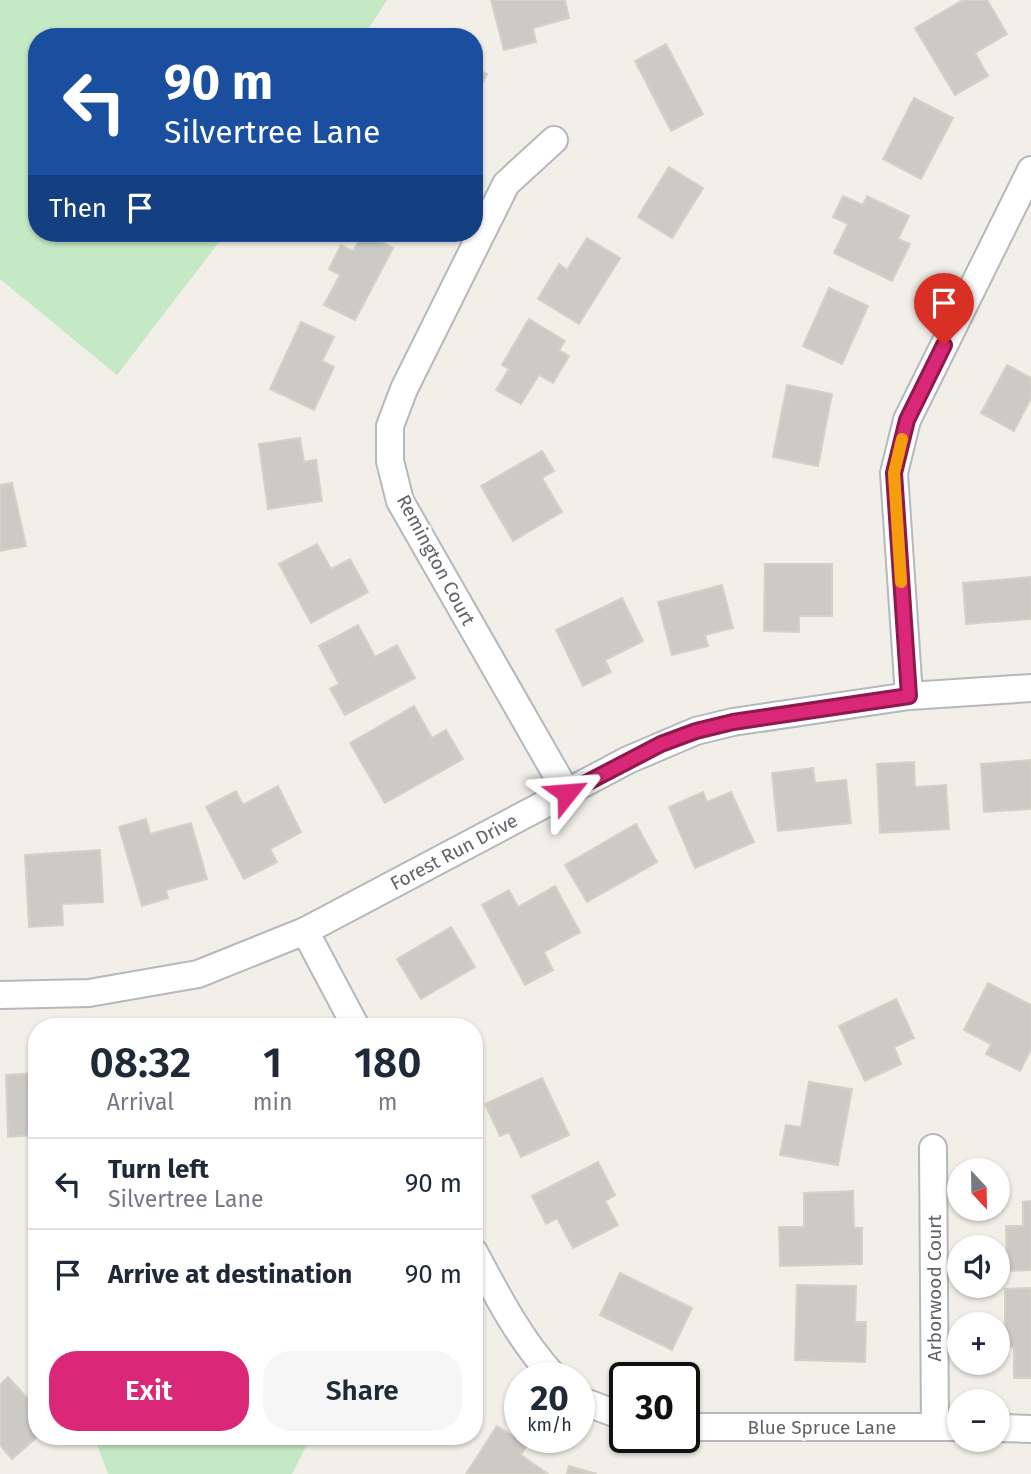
<!DOCTYPE html>
<html lang="en">
<head>
<meta charset="utf-8">
<style>
	:root { --surface:#fff; --page:#f6f6f7; --text:#1f2937; --muted:#747a83; --line:#e0e1e3; --accent:#db2777 }
	body { margin:0; font-family:"Fira Sans",sans-serif; background:var(--page); color:var(--text); height:100vh; display:flex; flex-direction:column; font-size:26px; white-space:nowrap }
	* { box-sizing:border-box; margin:0 }
	p { font-size:23px; color:var(--muted) }
	.icon { flex:none; width:38px; height:38px; fill:none; stroke:currentColor; stroke-width:2; stroke-linecap:round; stroke-linejoin:round }
	.map { position:relative; flex:1; overflow:hidden }
	.side { position:absolute; left:28px; top:1018px; width:455px; height:427px; display:flex; flex-direction:column; background:var(--surface); border-radius:28px; box-shadow:0 2px 5px #0004 }
	.side>* { flex:none }
	.guide { position:absolute; left:28px; top:28px; width:455px; height:214px; border-radius:28px; box-shadow:0 2px 5px #0004; background:#1a4fa0; color:#fff; overflow:hidden }
	.needle { width:46px; rotate:158deg }
	.tools { position:absolute; left:947px; top:1158px; display:grid; gap:14px }
	.tools a { display:grid; place-items:center; width:63px; height:63px; border-radius:50%; background:var(--surface); box-shadow:0 2px 5px #0004; font-size:35px }
	.speed { position:absolute; left:504px; top:1362px; display:flex; gap:14px; font-size:35px; font-weight:700; text-align:center }
	.speed>* { display:grid; place-content:center; width:91px; height:91px; border-radius:50%; background:var(--surface); box-shadow:0 2px 5px #0004; line-height:1 }
	.speed small { font-size:18px; font-weight:400 }
	.speed .limit { border:4px solid #111; border-radius:10px; background:#fff; color:#111 }
	.pin { position:absolute; display:grid; place-items:center; width:60px; height:60px; color:#fff; margin:-72px -30px; border-radius:50% 50% 50% 0; rotate:-45deg; box-shadow:0 0 7px #0007 }
	.pin .icon { rotate:45deg }
	.me { position:absolute; width:77px; margin:-38px; rotate:62deg; stroke-linejoin:round; filter:drop-shadow(0 0 5px #0008) }
	.turn { display:flex; align-items:center; gap:24px; height:147px; padding:0 21px; font-size:32px }
	.turn .icon { width:91px; height:91px; stroke-width:2.5 }
	.turn b { display:block; font-size:49px; line-height:60px }
	.then { display:flex; align-items:center; height:66px; padding:0 21px; background:#0003; gap:14px; font-size:26px }
	.eta { display:flex; justify-content:space-evenly; align-items:center; height:119px; text-align:center }
	.eta b { font-size:42px; font-weight:600; line-height:49px }
	.primary-button { display:flex; gap:14px; margin-top:auto; padding:14px 21px }
	.primary-button a { flex:1; height:80px; border-radius:28px; background:var(--accent); color:#fff; font-size:28px; font-weight:600; line-height:80px; text-align:center }
	.primary-button a+a { background:var(--page); color:var(--text) }
	ul { padding:0; list-style:none }
	li { display:flex; align-items:center; gap:21px; height:91px; padding:0 21px; border-top:2px solid var(--line) }
	li div { flex:1 }
	li b { display:block; font-size:26px }
	li em { font-style:normal }
	.map>svg:first-child { display:block }
</style>
</head>
<body>
<div class="map">
<svg width="1031" height="1474" viewBox="0 0 1031 1474">
	<rect width="100%" height="100%" fill="#f1efe8"/>
	<g fill="#c5e8c5">
		<path d="M0,0H387L363,37H37V233H226L117,375L0,279Z"/>
		<path d="M94,1437H311L292,1474H108Z"/>
	</g>
	<g fill="#cccac5" stroke="#d6d1c6" stroke-width="2">
		<path d="M491,0H565L569,18L533,28L536,42L504,50Z"/>
		<path d="M963,0H987L1007,34L975,53L988,76L955,95L915,28Z"/>
		<path d="M666,44L703,114L671,131L635,61Z"/>
		<path d="M474,68L487,74L474,99Z"/>
		<path d="M914,98L953,118L921,179L883,159Z"/>
		<path d="M669,167L703,188L672,238L638,217Z"/>
		<path d="M843,196L863,205L867,196L909,216L898,239L910,244L892,281L834,253L848,224L833,217Z"/>
		<path d="M363,233L393,248L355,320L324,305L340,275L329,269L341,245L353,251Z"/>
		<path d="M587,238L620,258L579,324L538,299L559,264L567,270Z"/>
		<path d="M829,288L868,306L842,364L803,346Z"/>
		<path d="M529,319L565,341L559,350L569,356L553,383L539,375L521,404L496,390L509,369L502,365Z"/>
		<path d="M301,322L334,337L322,361L334,367L314,410L270,389Z"/>
		<path d="M1007,365L1031,378V398L1014,431L981,413Z"/>
		<path d="M787,385L832,394L818,466L773,457Z"/>
		<path d="M300,438L304,462L316,460L322,501L268,509L259,444Z"/>
		<path d="M542,451L554,471L542,478L562,512L513,541L481,486Z"/>
		<path d="M12,483L26,546L0,551V485Z"/>
		<path d="M317,544L331,569L350,559L368,592L311,623L279,564Z"/>
		<path d="M765,564H832V616H799V632L764,631Z"/>
		<path d="M1031,577V619L966,624L963,583Z"/>
		<path d="M722,585L733,628L705,635L708,646L672,655L658,602Z"/>
		<path d="M622,598L643,641L605,660L611,672L583,686L556,630Z"/>
		<path d="M358,625L375,657L397,645L415,678L345,715L330,689L339,684L319,646Z"/>
		<path d="M414,706L432,738L446,730L463,759L385,803L350,743Z"/>
		<path d="M1031,760V809L984,812L981,764Z"/>
		<path d="M914,762L915,787L946,785L949,829L880,833L877,764Z"/>
		<path d="M813,768L815,783L846,780L851,823L778,831L772,773Z"/>
		<path d="M278,786L301,832L270,849L277,862L244,879L206,807L236,791L243,805Z"/>
		<path d="M703,792L707,802L731,792L754,842L695,868L669,807Z"/>
		<path d="M146,819L150,834L191,823L207,879L166,890L168,898L142,906L119,827Z"/>
		<path d="M636,824L657,862L587,902L565,865Z"/>
		<path d="M100,850L103,902L62,904L63,925L29,927L25,855Z"/>
		<path d="M555,886L580,932L544,952L553,970L525,985L482,905L509,890L518,907Z"/>
		<path d="M451,927L475,967L421,999L397,959Z"/>
		<path d="M988,983L1031,1005V1049L1020,1071L986,1054L991,1044L964,1030Z"/>
		<path d="M896,999L914,1038L894,1047L901,1064L865,1081L839,1026Z"/>
		<path d="M37,1073V1135L8,1137L6,1075Z"/>
		<path d="M542,1078L569,1135L521,1157L509,1132L500,1136L485,1104Z"/>
		<path d="M809,1082L852,1089L838,1165L780,1155L786,1125L801,1127Z"/>
		<path d="M598,1162L615,1195L605,1201L618,1225L573,1248L557,1218L546,1224L532,1196Z"/>
		<path d="M853,1191L854,1228H862V1264L780,1266L779,1227H804V1193Z"/>
		<path d="M1031,1201V1270L1007,1271L1006,1226H1023V1202Z"/>
		<path d="M620,1273L692,1308L672,1350L600,1315Z"/>
		<path d="M797,1285L856,1286L855,1322H866L865,1362L795,1360Z"/>
		<path d="M1031,1288V1378H1014V1347H1005V1289Z"/>
		<path d="M8,1377L37,1409V1437L12,1459L0,1445V1385Z"/>
		<path d="M497,1426L527,1445L521,1455L548,1474H466Z"/>
		<path d="M402,1437H418L406,1444Z"/>
		<path d="M569,1466L597,1474H567Z"/>
	</g>
	<g fill="none" stroke-linecap="round" stroke-linejoin="round">
		<defs>
			<g id="street">
				<path d="M554,140L506,184L404,389L390,426V461L400,501L567,793"/>
				<path d="M909,696L894,473L907,420L1031,170"/>
				<path d="M305,931L356,1027"/>
				<path d="M0,995L89,993L198,974L305,931L628,760L696,731L733,722L909,696L1031,688"/>
				<path d="M933,1148L935,1427"/>
				<path d="M474,1252C498,1297 520,1340 554,1377"/>
				<path d="M579,1400L625,1417"/>
				<path d="M684,1427H959"/>
				<path d="M998,1428L1031,1429"/>
			</g>
		</defs>
		<use href="#street" stroke="#b5b8bc" stroke-width="30"/>
		<use href="#street" stroke="#fff" stroke-width="26"/>
	</g>
	<g fill="none" stroke-linecap="round" stroke-linejoin="round">
		<defs>
			<path id="route" d="M567,793L661,744L696,731L733,722L909,696L894,473L907,420L944,345"/>
		</defs>
		<use href="#route" stroke="#8e194d" stroke-width="18"/>
		<use href="#route" stroke="#db2777" stroke-width="12"/>
		<path stroke="#f59e0b" stroke-width="12" d="M901,582L894,473L902,439"/>
	</g>
	<g text-anchor="middle" dominant-baseline="central" stroke-width="6" stroke-linejoin="round" paint-order="stroke">
		<g font-size="19" fill="#5f6368" stroke="#fff">
			<text transform="translate(436 560) rotate(62)">Remington Court</text>
			<text transform="translate(454 852) rotate(-28)">Forest Run Drive</text>
			<text transform="translate(934 1288) rotate(-90)">Arborwood Court</text>
			<text x="822" y="1427">Blue Spruce Lane</text>
		</g>
	</g>
</svg>
<div class="tools">
<a><svg class="needle" viewBox="-14 -14 28 28"><path d="M0-13l5 13h-10z" fill="#e53935"/><path d="M0 13l5-13h-10z" fill="#747a83"/></svg></a>
<a><svg class="icon" aria-label="sound" viewBox="0 0 24 24"><path d="M4 9h4l5-4v14l-5-4H4zM17 9q2 3 0 6"/></svg></a>
<a>+</a>
<a>−</a>
</div>
<div class="speed"><div>20<small>km/h</small></div><div class="limit">30</div></div>
<div class="pin" style="left:944px;top:345px;background:#d93025"><svg class="icon" aria-label="arrive" viewBox="0 0 24 24"><path d="M6 21V4h12l-3 4 3 4H6"/></svg></div>
<svg class="me" style="left:567px;top:793px" viewBox="-20 -20 40 40"><path d="M0-17L14 15 0 8-14 15z" fill="#db2777" stroke="#fff" stroke-width="4"/></svg>
<div class="guide">
<div class="turn"><svg class="icon" aria-label="left" viewBox="0 0 24 24"><path d="M17 20v-9H6M10 6l-5 5 5 5"/></svg><div><b>90 m</b>Silvertree Lane</div></div>
<div class="then">Then<svg class="icon" aria-label="arrive" viewBox="0 0 24 24"><path d="M6 21V4h12l-3 4 3 4H6"/></svg></div>
</div>
<section class="side">
<div class="eta">
<div><b>08:32</b><p>Arrival</p></div>
<div><b>1</b><p>min</p></div>
<div><b>180</b><p>m</p></div>
</div>
<ul>
<li><svg class="icon" aria-label="left" viewBox="0 0 24 24"><path d="M17 20v-9H6M10 6l-5 5 5 5"/></svg><div><b>Turn left</b><p>Silvertree Lane</p></div><em>90 m</em></li>
<li><svg class="icon" aria-label="arrive" viewBox="0 0 24 24"><path d="M6 21V4h12l-3 4 3 4H6"/></svg><div><b>Arrive at destination</b></div><em>90 m</em></li>
</ul>
<div class="primary-button"><a>Exit</a><a>Share</a></div>
</section>
</div>
</body>
</html>
